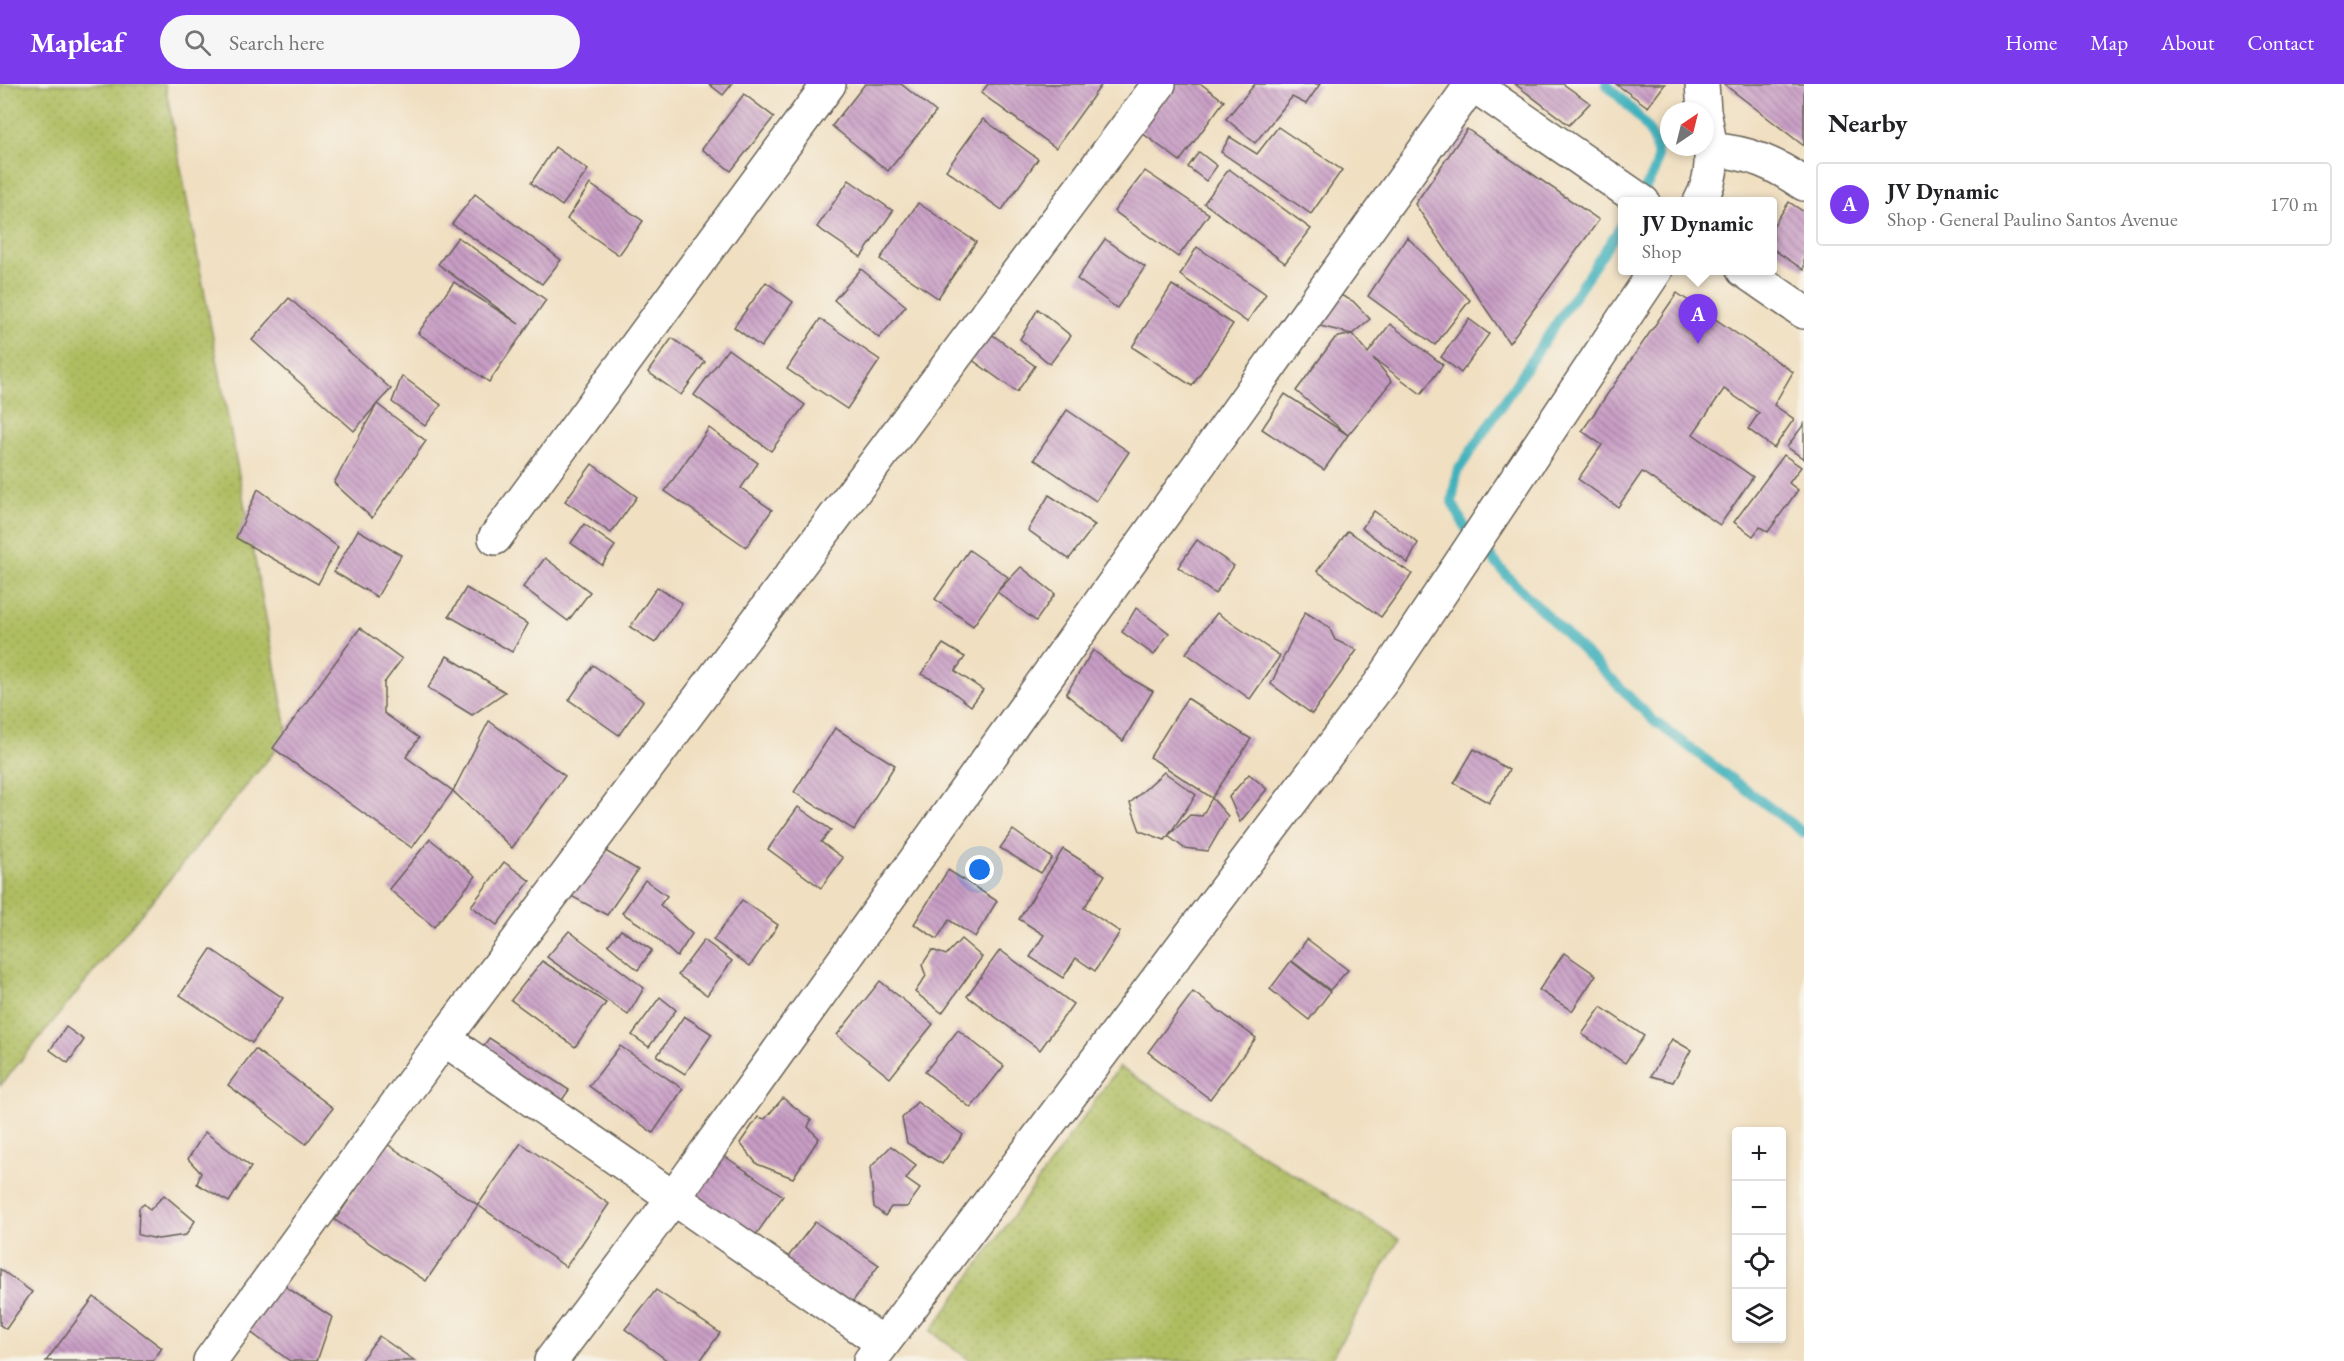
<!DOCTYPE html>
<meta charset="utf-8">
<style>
body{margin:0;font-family:"EB Garamond",serif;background:#f6f6f6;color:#202124}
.controls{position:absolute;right:18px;bottom:18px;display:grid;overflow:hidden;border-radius:6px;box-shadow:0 3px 9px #0003}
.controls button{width:54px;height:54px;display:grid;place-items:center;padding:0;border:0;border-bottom:2px solid #e0e0e0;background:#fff;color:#202124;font:30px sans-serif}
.compass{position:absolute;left:1660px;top:18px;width:54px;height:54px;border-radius:50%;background:#fff;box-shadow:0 3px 9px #0003;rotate:35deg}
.you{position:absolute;left:980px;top:786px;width:21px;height:21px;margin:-15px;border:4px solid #fff;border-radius:50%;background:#1a73e8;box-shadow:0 0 0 9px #1a73e833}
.badge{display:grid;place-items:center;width:39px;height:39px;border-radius:50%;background:#7c3aed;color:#fff;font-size:20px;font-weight:700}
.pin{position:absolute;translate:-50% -50px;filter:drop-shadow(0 2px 3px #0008)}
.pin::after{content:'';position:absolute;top:32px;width:21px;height:18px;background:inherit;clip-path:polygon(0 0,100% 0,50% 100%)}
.popup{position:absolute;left:1618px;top:113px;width:159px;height:78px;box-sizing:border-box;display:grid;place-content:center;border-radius:6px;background:#fff;filter:drop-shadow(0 2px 4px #0005);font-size:20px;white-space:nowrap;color:#757577}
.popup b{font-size:22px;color:#202124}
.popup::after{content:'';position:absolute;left:50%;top:100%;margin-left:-12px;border:12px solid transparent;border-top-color:#fff}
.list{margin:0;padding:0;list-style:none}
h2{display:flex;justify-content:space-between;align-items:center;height:78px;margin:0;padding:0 24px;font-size:26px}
h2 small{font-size:20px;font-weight:400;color:#757577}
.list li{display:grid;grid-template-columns:39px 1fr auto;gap:18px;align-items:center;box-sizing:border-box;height:84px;margin:0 12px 12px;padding:0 12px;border:2px solid #e0e0e0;border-radius:6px}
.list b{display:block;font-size:22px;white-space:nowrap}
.list p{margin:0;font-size:20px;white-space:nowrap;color:#757577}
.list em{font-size:20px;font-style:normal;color:#757577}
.icon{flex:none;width:33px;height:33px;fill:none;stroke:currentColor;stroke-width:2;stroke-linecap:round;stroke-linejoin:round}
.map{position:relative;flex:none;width:1804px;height:1277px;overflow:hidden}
header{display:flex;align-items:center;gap:36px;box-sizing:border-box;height:84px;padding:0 30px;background:#7c3aed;color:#fff}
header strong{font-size:28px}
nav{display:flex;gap:33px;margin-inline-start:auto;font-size:21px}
.search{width:420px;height:54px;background:#f6f6f6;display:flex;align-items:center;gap:15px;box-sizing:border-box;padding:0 21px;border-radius:33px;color:#757577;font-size:22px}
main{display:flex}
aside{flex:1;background:#fff}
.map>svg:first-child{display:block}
.grass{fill:url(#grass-dots);stroke:#666c3e;stroke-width:1.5}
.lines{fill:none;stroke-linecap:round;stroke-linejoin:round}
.stream{stroke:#41b1bc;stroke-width:10}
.building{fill:url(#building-back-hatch)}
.minor-casing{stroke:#666056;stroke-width:36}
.major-casing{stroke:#666056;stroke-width:36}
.minor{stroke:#fff;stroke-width:33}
.major{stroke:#fff;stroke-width:33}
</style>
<header>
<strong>Mapleaf</strong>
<div class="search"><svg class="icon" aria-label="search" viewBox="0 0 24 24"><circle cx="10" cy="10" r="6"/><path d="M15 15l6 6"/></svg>Search here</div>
<nav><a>Home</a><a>Map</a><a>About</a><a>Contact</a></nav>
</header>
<main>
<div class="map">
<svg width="1804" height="1277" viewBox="0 0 1804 1277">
<defs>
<pattern id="grass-dots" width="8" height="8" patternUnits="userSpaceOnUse" patternTransform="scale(1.5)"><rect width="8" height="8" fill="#afbd60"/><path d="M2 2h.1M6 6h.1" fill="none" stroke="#96a253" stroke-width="1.8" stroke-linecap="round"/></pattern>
<pattern id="building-back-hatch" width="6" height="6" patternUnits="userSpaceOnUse" patternTransform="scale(1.5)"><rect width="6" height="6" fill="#c89dc5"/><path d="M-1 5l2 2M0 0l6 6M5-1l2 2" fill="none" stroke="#a27f9f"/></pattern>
</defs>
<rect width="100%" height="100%" fill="#f7f3e8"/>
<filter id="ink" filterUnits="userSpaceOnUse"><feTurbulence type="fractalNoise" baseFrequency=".0167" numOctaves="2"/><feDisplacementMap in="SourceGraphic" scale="12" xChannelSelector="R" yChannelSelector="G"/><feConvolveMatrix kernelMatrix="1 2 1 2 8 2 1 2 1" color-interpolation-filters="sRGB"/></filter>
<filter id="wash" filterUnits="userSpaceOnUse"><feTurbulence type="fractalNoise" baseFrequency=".008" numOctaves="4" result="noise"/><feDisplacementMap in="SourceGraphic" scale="24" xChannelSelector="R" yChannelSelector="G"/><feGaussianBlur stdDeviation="1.35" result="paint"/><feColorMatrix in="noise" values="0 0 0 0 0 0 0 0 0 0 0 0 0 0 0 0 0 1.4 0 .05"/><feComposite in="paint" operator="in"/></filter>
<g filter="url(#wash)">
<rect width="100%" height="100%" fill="#f0dfc1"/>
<g class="grass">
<polygon points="0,0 165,0 288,651 0,1002"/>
<polygon points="1119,983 1399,1155 1330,1277 971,1277 931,1247"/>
</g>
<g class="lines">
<g class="stream">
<path d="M1606,0c19,20 59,50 50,82 -3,11 -10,21 -16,30"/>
<polyline points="1623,139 1457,388 1452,418 1465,443 1509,494 1653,636 1804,749"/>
</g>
</g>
<g id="blocks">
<g class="building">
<polygon points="709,0 732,0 723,11"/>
<polygon points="865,0 901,0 936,28 888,87 832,42"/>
<polygon points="988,0 1102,0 1056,64 981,9"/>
<polygon points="1166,0 1201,0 1224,17 1180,77 1134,43"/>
<polygon points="1255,0 1320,0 1306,20 1292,13 1255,59 1226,35"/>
<polygon points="1515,0 1563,0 1590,19 1569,41"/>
<polygon points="1616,0 1665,0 1648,23"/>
<polygon points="1724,0 1804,0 1804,62"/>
<polygon points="744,10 774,33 731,87 702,65"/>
<polygon points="983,35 1038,75 1002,126 946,86"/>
<polygon points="1278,43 1342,86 1311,130 1221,68 1230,53 1257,70"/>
<polygon points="1467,45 1599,136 1509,259 1415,120"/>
<polygon points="555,63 588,86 562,122 531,99"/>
<polygon points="1199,68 1217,82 1206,97 1188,83"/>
<polygon points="1229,85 1311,145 1285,179 1204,119"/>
<polygon points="1145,87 1209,130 1178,173 1114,127"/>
<polygon points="849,96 893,127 861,173 817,143"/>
<polygon points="590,100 643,137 619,171 567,135"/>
<polygon points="475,110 561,176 542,200 452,140"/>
<polygon points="1789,118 1804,128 1804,186 1773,165 1773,142"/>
<polygon points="918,119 976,158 938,214 880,175"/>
<polygon points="458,153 546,216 489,298 418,249 454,198 519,240 438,180"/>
<polygon points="1407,153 1470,216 1435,261 1368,212"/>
<polygon points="1105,155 1145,183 1117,224 1077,195"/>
<polygon points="1197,163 1266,210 1247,238 1180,191"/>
<polygon points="861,185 906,222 879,254 834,216"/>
<polygon points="766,198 793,218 761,263 734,243"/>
<polygon points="1172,201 1233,240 1192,302 1132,263"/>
<polygon points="1677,209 1793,288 1774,321 1794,335 1774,364 1748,345 1759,329 1724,305 1693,350 1753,393 1720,441 1642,388 1618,423 1578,395 1602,361 1582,347"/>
<polygon points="1340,211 1353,217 1370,235 1352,250 1316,241"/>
<polygon points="289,214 391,305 377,320 426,357 372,434 334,399 377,320 354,347 252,256"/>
<polygon points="1038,225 1071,252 1050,280 1020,255"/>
<polygon points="820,235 880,276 847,325 787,285"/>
<polygon points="1469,235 1489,250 1461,289 1441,273"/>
<polygon points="1390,240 1443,281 1421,310 1373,274 1392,297 1348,351 1324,386 1262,345 1285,310 1348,351 1296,307 1335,254 1352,250 1368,269"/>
<polygon points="990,249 1035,282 1017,308 971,275"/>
<polygon points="672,254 705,278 681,311 648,288"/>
<polygon points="728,265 805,321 771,367 694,311"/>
<polygon points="402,292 441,321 425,342 392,318"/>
<polygon points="1067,326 1129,368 1096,417 1034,375"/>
<polygon points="1804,340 1804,375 1787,363"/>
<polygon points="709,344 758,379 741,404 772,426 746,463 665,407"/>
<polygon points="1784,371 1801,383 1789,399 1798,406 1768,448 1760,443 1753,452 1734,438"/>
<polygon points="592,380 637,413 611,449 565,417"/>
<polygon points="258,405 338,463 318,500 236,454"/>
<polygon points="1049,411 1095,441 1069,475 1028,446"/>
<polygon points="1374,427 1418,459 1408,479 1362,444"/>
<polygon points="584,440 615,462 602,481 571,459"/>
<polygon points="358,446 401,471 377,513 334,488"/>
<polygon points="1348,447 1412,490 1381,533 1317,487"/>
<polygon points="1197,456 1234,482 1215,510 1178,483"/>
<polygon points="969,466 1008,493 997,508 1021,483 1055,510 1036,537 997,508 973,542 935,515"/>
<polygon points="545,474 590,508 568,537 523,503"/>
<polygon points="657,503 682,519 655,559 630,543"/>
<polygon points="466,504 528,540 512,568 449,532"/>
<polygon points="1136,524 1169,549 1154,571 1122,548"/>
<polygon points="1305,528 1329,543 1335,556 1357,566 1312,630 1271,600"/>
<polygon points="1217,529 1280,572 1250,615 1186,569"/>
<polygon points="360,544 402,575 384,599 384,629 419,654 406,673 453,707 412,764 273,664"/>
<polygon points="943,560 965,573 955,587 983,606 971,622 945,602 921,590"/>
<polygon points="1093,566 1126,592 1153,607 1123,657 1066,610"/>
<polygon points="447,572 505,608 472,631 428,604"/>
<polygon points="593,581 643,617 619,651 569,616"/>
<polygon points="1187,614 1251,655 1212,714 1150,673"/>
<polygon points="489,637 565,692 512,764 453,707"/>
<polygon points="835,644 895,681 854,746 794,708"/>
<polygon points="1474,665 1509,686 1489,719 1454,699"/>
<polygon points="1164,688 1196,711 1168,752 1190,731 1202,732 1212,714 1228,732 1208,767 1184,764 1168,752 1165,756 1140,747 1130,719"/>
<polygon points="1249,690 1267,705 1240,738 1229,713"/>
<polygon points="798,723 831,746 821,758 843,774 821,804 768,765"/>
<polygon points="1013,746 1052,774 1041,789 1000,764"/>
<polygon points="430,755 476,792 434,843 389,805"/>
<polygon points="602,765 638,786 607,831 571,812"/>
<polygon points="1063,765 1105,791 1084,824 1120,848 1095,887 1076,874 1063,894 1030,873 1044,851 1019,835"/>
<polygon points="504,778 530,797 497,841 471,822"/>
<polygon points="948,786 997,817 975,853 949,836 937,855 914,840"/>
<polygon points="645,796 667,812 660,821 692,850 677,873 644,843 622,829"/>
<polygon points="742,816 778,841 750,882 713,856"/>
<polygon points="621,846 652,866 638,886 608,861"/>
<polygon points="569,847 644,904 628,931 547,873"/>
<polygon points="961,855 982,873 942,929 915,908 926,892 922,881 932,866 946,871"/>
<polygon points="1307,855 1348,886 1330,906 1292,877"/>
<polygon points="704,856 732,877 707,911 678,891"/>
<polygon points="211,865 283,914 252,959 180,911"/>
<polygon points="1000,866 1073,920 1040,966 967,912"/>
<polygon points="1564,869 1596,891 1572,927 1539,906"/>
<polygon points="542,877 606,919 575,963 511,916"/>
<polygon points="1291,877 1330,908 1309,936 1270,905"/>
<polygon points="880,897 933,940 890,994 837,951"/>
<polygon points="1193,908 1256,954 1210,1015 1148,968"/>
<polygon points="660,913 676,926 649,963 632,951"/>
<polygon points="1601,923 1644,952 1625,979 1582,950"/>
<polygon points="684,932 712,950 685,990 657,972"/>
<polygon points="66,943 84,956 68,979 50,966"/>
<polygon points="958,946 1004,982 971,1024 925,988"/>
<polygon points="489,954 569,1006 555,1026 476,973"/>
<polygon points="1672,955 1691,966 1673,998 1651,992"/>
<polygon points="620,962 683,1005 653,1049 589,1002"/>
<polygon points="255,965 333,1024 306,1060 228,1001"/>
<polygon points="783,1014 811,1036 808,1043 819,1054 793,1094 757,1080 740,1059 758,1033 765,1035"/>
<polygon points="917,1018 963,1051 942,1080 907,1059 902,1034"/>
<polygon points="205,1048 251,1083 229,1118 197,1100 201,1089 188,1075"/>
<polygon points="521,1059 609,1120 566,1183 478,1121"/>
<polygon points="387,1060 478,1121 426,1197 335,1136"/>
<polygon points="891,1062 916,1081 906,1095 920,1105 907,1123 891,1123 885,1132 874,1123 870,1084"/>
<polygon points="720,1069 783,1112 753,1155 689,1109"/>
<polygon points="164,1111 195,1137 186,1151 158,1155 138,1151 139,1124 144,1120 150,1126"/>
<polygon points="815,1138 879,1181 848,1224 784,1178"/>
<polygon points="0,1185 32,1208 6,1245 0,1241"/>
<polygon points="280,1199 332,1233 317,1277 290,1277 249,1247"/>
<polygon points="656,1206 720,1249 700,1277 668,1277 625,1245"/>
<polygon points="94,1213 162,1264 153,1277 46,1277"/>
<polygon points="379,1252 415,1277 360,1277"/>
</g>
</g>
</g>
<g filter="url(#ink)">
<use href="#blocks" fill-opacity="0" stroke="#666056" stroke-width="1.5"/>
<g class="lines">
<g class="minor-casing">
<g id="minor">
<polyline points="1702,0 1704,27"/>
<path d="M1713,66c36,2 62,14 91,34"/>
<path d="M1700,118c17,-31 11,-54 5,-86"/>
<polyline points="495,454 829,0"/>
<polyline points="444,955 883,1259"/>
<polyline points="210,1277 444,955 1159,0"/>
<polyline points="551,1277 674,1113 1472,0"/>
<polyline points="870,1277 1382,597 1656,186"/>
</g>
</g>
<g class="major-casing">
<g id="major">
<polyline points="1472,0 1643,118"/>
<polyline points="1743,186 1804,228"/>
</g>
</g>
<use href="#minor" class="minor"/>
<use href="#major" class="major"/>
</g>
</g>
</svg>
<div class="controls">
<button>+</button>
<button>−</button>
<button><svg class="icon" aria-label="locate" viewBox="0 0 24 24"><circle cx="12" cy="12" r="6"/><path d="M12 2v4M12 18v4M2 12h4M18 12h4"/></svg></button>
<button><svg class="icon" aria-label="layers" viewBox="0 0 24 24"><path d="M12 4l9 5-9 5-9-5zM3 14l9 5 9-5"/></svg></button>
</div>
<svg class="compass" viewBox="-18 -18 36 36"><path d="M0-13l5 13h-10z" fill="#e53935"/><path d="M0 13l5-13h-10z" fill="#757577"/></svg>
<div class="you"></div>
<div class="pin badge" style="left:1698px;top:260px">A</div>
<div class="popup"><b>JV Dynamic</b>Shop</div>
</div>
<aside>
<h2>Nearby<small></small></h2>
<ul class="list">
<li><span class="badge">A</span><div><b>JV Dynamic</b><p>Shop · General Paulino Santos Avenue</p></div><em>170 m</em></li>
</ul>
</aside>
</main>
